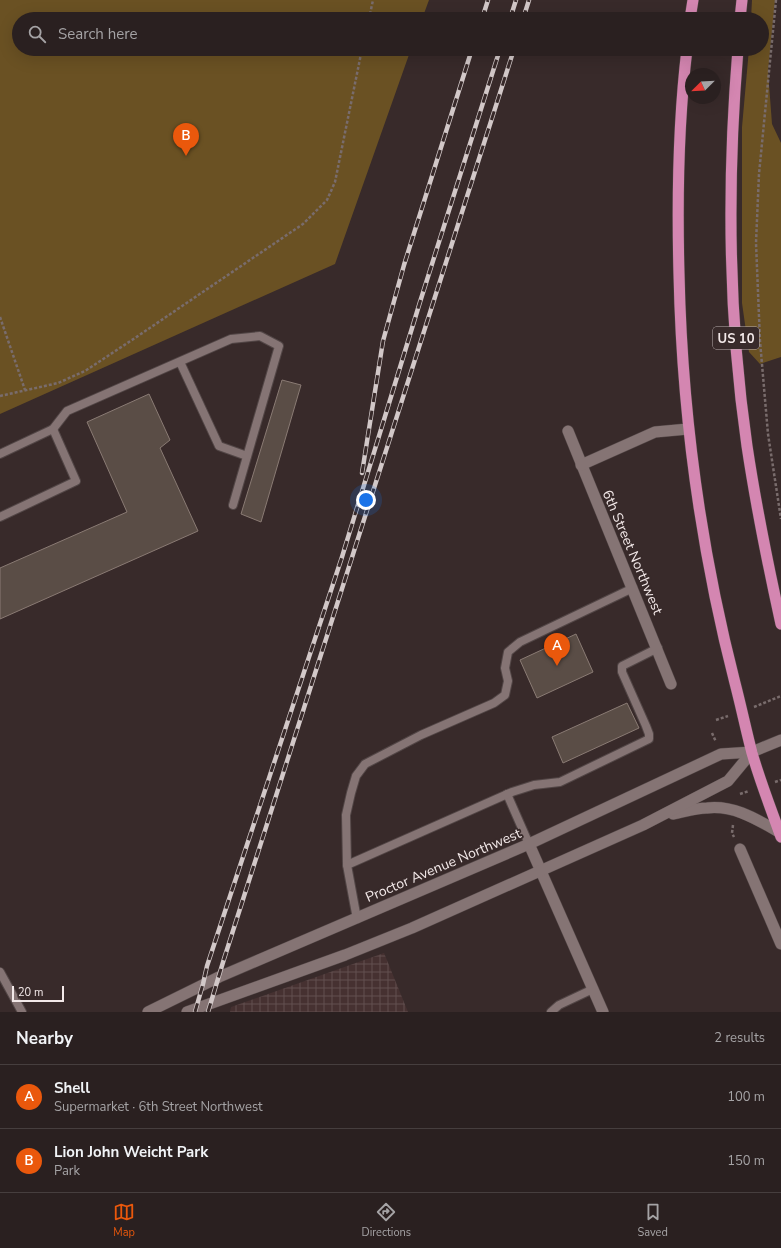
<!DOCTYPE html>
<meta charset="utf-8">
<style>
body{margin:0;font-family:"Nunito Sans",sans-serif;background:#362d2d;color:#f1f3f6}
.compass{position:absolute;left:685px;top:68px;width:36px;height:36px;border-radius:50%;background:#2a2020;box-shadow:0 4px 16px #0002;rotate:246deg}
.scale{position:absolute;left:12px;bottom:10px;width:52px;box-sizing:border-box;padding-left:4px;border:2px solid #f3e9e9;border-top:0;font-size:11px;line-height:14px;white-space:nowrap;color:#f3e9e9;-webkit-text-stroke:3px #382a2a;paint-order:stroke}
.you{position:absolute;left:366px;top:500px;width:14px;height:14px;margin:-10px;border:3px solid #fff;border-radius:50%;background:#1a73e8;box-shadow:0 0 0 6px #1a73e833}
.badge{display:grid;place-items:center;width:26px;height:26px;border-radius:50%;background:#ea580c;color:#fff;font-size:13px;font-weight:700}
.pin{position:absolute;translate:-50% -33px;filter:drop-shadow(0 1px 2px #0008)}
.pin::after{content:'';position:absolute;top:21px;width:14px;height:12px;background:inherit;clip-path:polygon(0 0,100% 0,50% 100%)}
.list{margin:0;padding:0;list-style:none}
h2{display:flex;justify-content:space-between;align-items:center;height:52px;margin:0;padding:0 16px;font-size:17px}
h2 small{font-size:13px;font-weight:400;color:#a5a3a5}
.list li{display:grid;grid-template-columns:26px 1fr auto;gap:12px;align-items:center;box-sizing:border-box;height:64px;padding:0 16px;border-top:1px solid #463e3e}
.list b{display:block;font-size:15px;white-space:nowrap}
.list p{margin:0;font-size:13px;white-space:nowrap;color:#a5a3a5}
.list em{font-size:13px;font-style:normal;color:#a5a3a5}
.icon{flex:none;width:22px;height:22px;fill:none;stroke:currentColor;stroke-width:2;stroke-linecap:round;stroke-linejoin:round}
.map{position:relative;flex:none;width:781px;height:1012px;overflow:hidden}
.search{position:absolute;background:#2a2020;box-shadow:0 4px 16px #0002;left:12px;right:12px;top:12px;height:44px;display:flex;align-items:center;gap:10px;box-sizing:border-box;padding:0 14px;border-radius:22px;color:#a5a3a5;font-size:15px}
.sheet{height:180px;background:#2a2020}
nav{display:flex;justify-content:space-around;align-items:center;box-sizing:border-box;height:56px;border-top:1px solid #463e3e;background:#2a2020;font-size:11px;color:#a5a3a5}
nav a{display:grid;justify-items:center;gap:2px}
nav .on{color:#ea580c}
.map>svg:first-child{display:block}
.industrial{fill:url(#industrial-grid)}
.green{fill:#6a5123}
.building{fill:#5a4d46;stroke:#8a7b74}
.lines{fill:none;stroke-linecap:round;stroke-linejoin:round}
.service-casing{stroke:#524646;stroke-width:10}
.minor-casing{stroke:#524646;stroke-width:12}
.tertiary-casing{stroke:#524646;stroke-width:12}
.trunk-casing{stroke:#524646;stroke-width:12}
.path{stroke:#796c6c;stroke-width:2.5;stroke-dasharray:3 2;stroke-linecap:butt}
.service{stroke:#857474;stroke-width:8}
.minor{stroke:#857474;stroke-width:11}
.tertiary{stroke:#857474;stroke-width:11}
.trunk{stroke:#d486b1;stroke-width:11}
.rail-casing{stroke:#d2c8c8;stroke-width:4.5}
.rail{stroke:#382a2a;stroke-width:3;stroke-dasharray:9;stroke-linecap:butt}
.labels{text-anchor:middle;stroke-width:3.5;stroke-linejoin:round;paint-order:stroke}
.shield{fill:#382a2a;stroke:#bbb0b0;stroke-width:1}
.shield-label{font-size:13px;font-weight:bold;fill:#f3e9e9}
.street-label{font-size:14px;fill:#f3e9e9;stroke:#382a2a}
</style>
<div class="map">
<svg width="781" height="1012" viewBox="0 0 781 1012">
<defs>
<pattern id="industrial-grid" width="8" height="8" patternUnits="userSpaceOnUse"><rect width="8" height="8" fill="#463131"/><path d="M0 4h8M4 0v8" fill="none" stroke="#614f4f"/></pattern>
</defs>
<rect width="100%" height="100%" fill="#382a2a"/>
<polygon class="industrial" points="384,953 408,1012 230,1012 231,1007"/>
<g class="green">
<polygon points="0,0 429,0 422,19 19,19 19,49 411,49 335,264 0,414"/>
<polygon points="752,0 775,0 768,71 772,124 781,143 781,357 760,364 749,352 742,303 742,127 749,49 762,49 762,19 751,19"/>
</g>
<g class="building">
<polygon points="282,380 301,385 261,522 241,514"/>
<polygon points="149,394 170,440 160,448 198,531 0,619 0,568 127,512 87,422"/>
<polygon points="576,634 593,672 537,698 520,660"/>
<polygon points="627,703 639,728 563,763 552,737"/>
</g>
<g class="lines">
<g class="service-casing">
<g id="service">
<polyline points="180,362 219,446 247,456"/>
<polyline points="53,429 67,411 231,339 260,336 279,346 233,505"/>
<polyline points="0,454 53,429 76,481 0,517"/>
<polyline points="507,794 529,844"/>
<polyline points="347,865 346,815 351,793 356,776 365,764 421,735 494,703 505,695 508,681 505,668 508,652 520,642 633,588"/>
<polyline points="357,919 347,865 512,792 534,785 560,782 649,739 649,734 646,726 622,672 622,666 658,648"/>
<polyline points="0,972 22,1012"/>
<polyline points="551,1012 559,1005 593,989"/>
</g>
</g>
<g class="minor-casing">
<g id="minor">
<polyline points="568,431 671,684"/>
<polyline points="581,465 655,432 688,429"/>
<polyline points="529,844 603,1012"/>
<polyline points="740,849 781,944"/>
</g>
</g>
<g class="tertiary-casing">
<g id="tertiary">
<path d="M673,814c11,-2 22,-6 34,-6 27,-3 49,11 72,24"/>
<polyline points="148,1012 219,977 529,844 721,754 752,752 781,740"/>
<polyline points="187,1012 345,955 412,928 643,825 728,781 752,752"/>
</g>
</g>
<g class="trunk-casing">
<g id="trunk">
<polyline points="690,19 693,0"/>
<polyline points="740,19 742,0"/>
<path d="M687,49c-9,75 -10,150 -8,225 3,140 21,273 56,409 6,23 11,47 17,70 8,28 19,56 29,84"/>
<path d="M738,49c-11,132 -10,266 9,397 9,60 21,119 34,178"/>
</g>
</g>
<g class="path">
<polyline points="776,0 759,174 756,243 760,341 768,434 781,519"/>
<polyline points="369,19 373,0"/>
<polyline points="0,317 25,390"/>
<polyline points="0,396 58,383 85,371 135,338 303,224 327,200 335,182 362,49"/>
<polyline points="754,707 781,696"/>
<polyline points="716,720 728,716"/>
<polyline points="712,733 716,742"/>
<polyline points="775,782 781,780"/>
<polyline points="740,794 749,791"/>
<polyline points="733,825 732,833 734,837"/>
</g>
<use href="#service" class="service"/>
<use href="#minor" class="minor"/>
<use href="#tertiary" class="tertiary"/>
<use href="#trunk" class="trunk"/>
<g class="rail-casing">
<g id="rail">
<polyline points="482,19 488,0"/>
<polyline points="510,19 516,0"/>
<polyline points="523,19 529,0"/>
<polyline points="362,473 383,341 404,265 472,49"/>
<polyline points="195,1012 203,984 207,966 342,557 420,302 500,49"/>
<polyline points="208,1012 224,959 514,49"/>
</g>
</g>
<use href="#rail" class="rail"/>
</g>
<g class="labels">
<rect class="shield" x="713" y="327" width="46" height="22" rx="3"/>
<g class="shield-label">
<text x="736" y="343">US 10</text>
</g>
<g class="street-label">
<text transform="translate(633 552) rotate(67)" y="5">6th Street Northwest</text>
<text transform="translate(443 865) rotate(-23)" y="5">Proctor Avenue Northwest</text>
</g>
</g>
</svg>
<svg class="compass" viewBox="-18 -18 36 36"><path d="M0-13l5 13h-10z" fill="#e53935"/><path d="M0 13l5-13h-10z" fill="#a5a3a5"/></svg>
<div class="scale">20 m</div>
<div class="you"></div>
<div class="pin badge" style="left:557px;top:666px">A</div>
<div class="pin badge" style="left:186px;top:156px">B</div>
<div class="search"><svg class="icon" aria-label="search" viewBox="0 0 24 24"><circle cx="10" cy="10" r="6"/><path d="M15 15l6 6"/></svg>Search here</div>
</div>
<section class="sheet">
<h2>Nearby<small>2 results</small></h2>
<ul class="list">
<li><span class="badge">A</span><div><b>Shell</b><p>Supermarket · 6th Street Northwest</p></div><em>100 m</em></li>
<li><span class="badge">B</span><div><b>Lion John Weicht Park</b><p>Park</p></div><em>150 m</em></li>
</ul>
</section>
<nav>
<a class="on"><svg class="icon" aria-label="map" viewBox="0 0 24 24"><path d="M3 6l6-2 6 2 6-2v14l-6 2-6-2-6 2zM9 4v14M15 6v14"/></svg>Map</a>
<a><svg class="icon" aria-label="directions" viewBox="0 0 24 24"><path d="M12 3l9 9-9 9-9-9zM9 14v-3h6M13 9l2 2-2 2"/></svg>Directions</a>
<a><svg class="icon" aria-label="saved" viewBox="0 0 24 24"><path d="M7 4h10v16l-5-4-5 4z"/></svg>Saved</a>
</nav>
